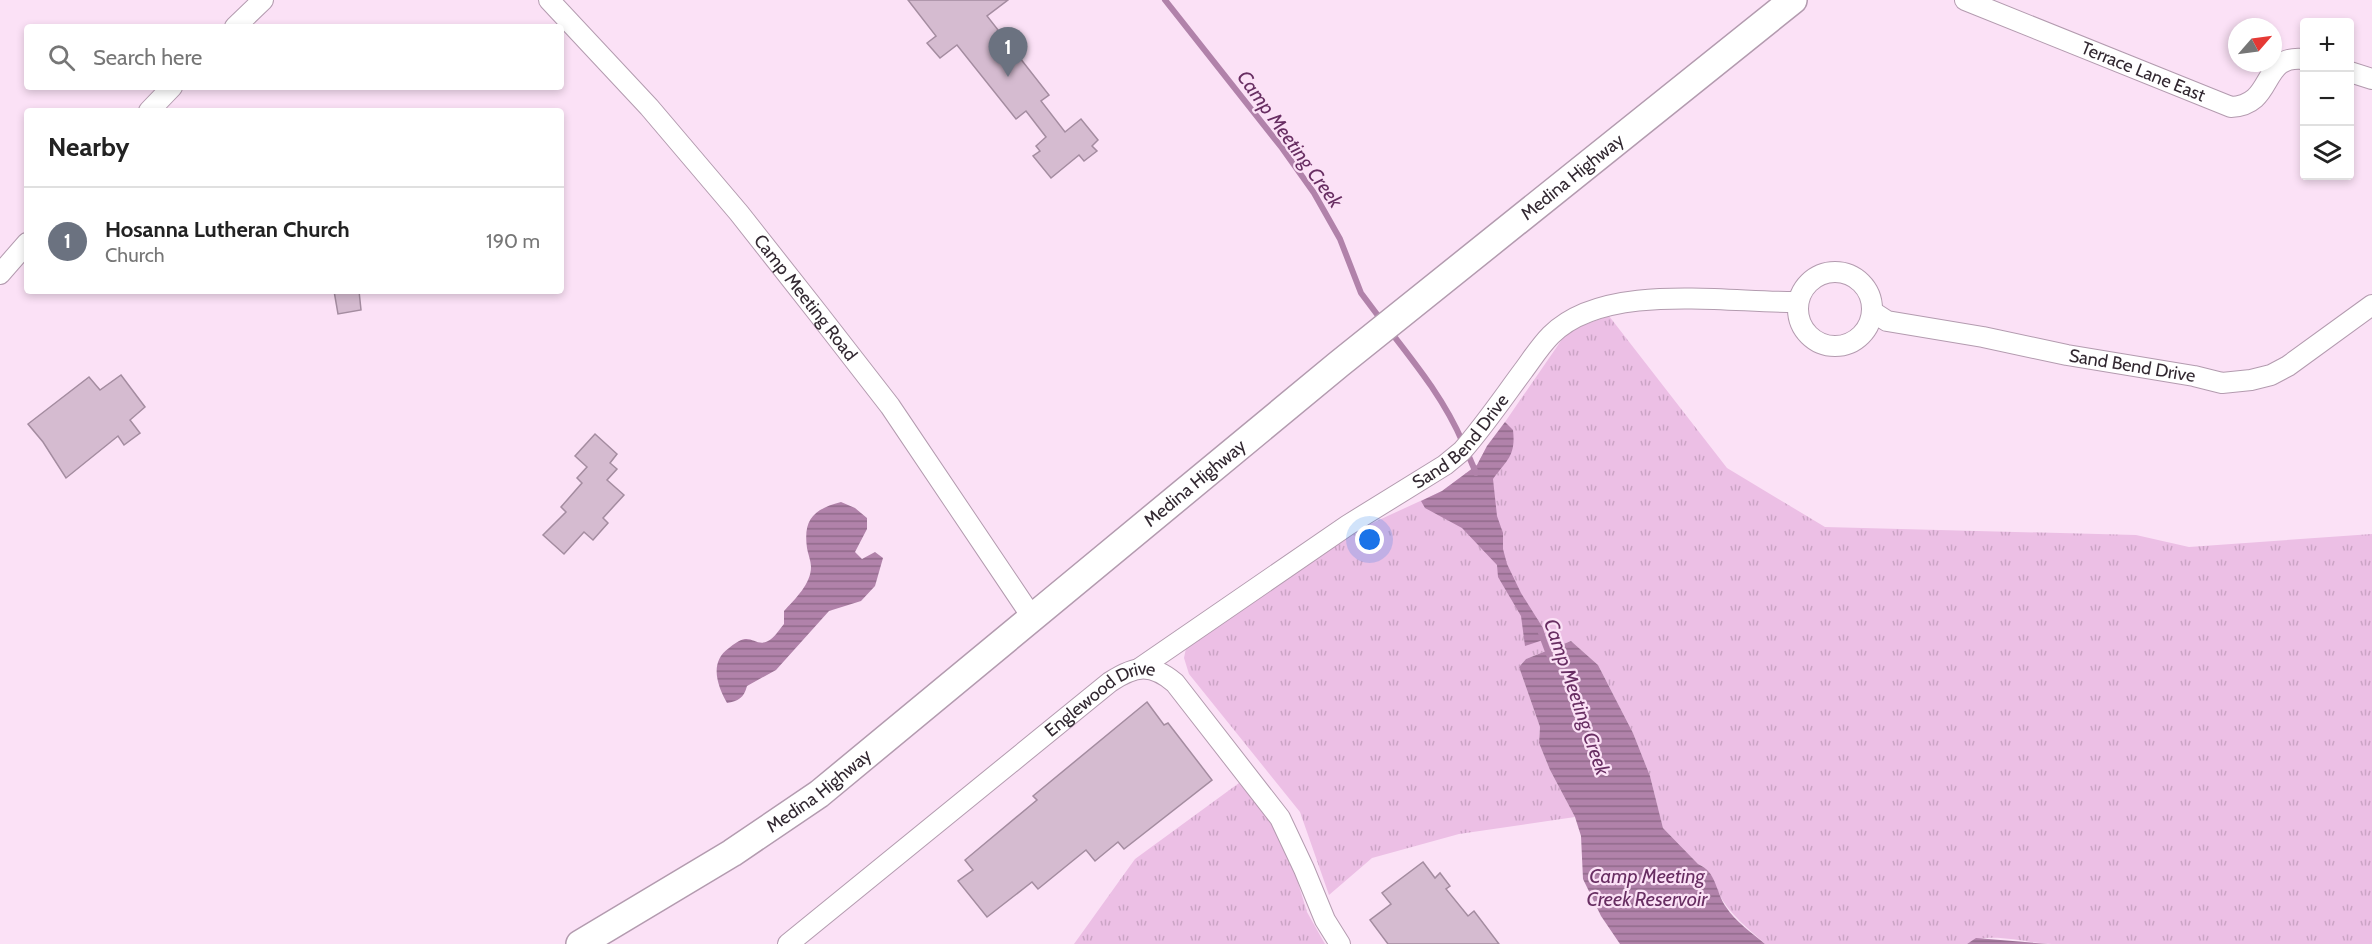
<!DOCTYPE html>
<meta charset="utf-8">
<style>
body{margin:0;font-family:Cabin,sans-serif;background:#f2f2f2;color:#222}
.controls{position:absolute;right:18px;top:18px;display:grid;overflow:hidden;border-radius:6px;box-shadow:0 3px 9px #0003}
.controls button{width:54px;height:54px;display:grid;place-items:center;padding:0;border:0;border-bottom:2px solid #e0e0e0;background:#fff;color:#222;font:30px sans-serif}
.compass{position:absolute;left:2228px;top:18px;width:54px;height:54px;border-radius:50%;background:#fff;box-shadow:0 3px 9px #0003;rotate:62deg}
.you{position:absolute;left:1370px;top:540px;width:21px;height:21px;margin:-15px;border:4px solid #fff;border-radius:50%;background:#1a73e8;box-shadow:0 0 0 9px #1a73e833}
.badge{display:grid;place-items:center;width:39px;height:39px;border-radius:50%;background:#db2777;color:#fff;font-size:20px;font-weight:700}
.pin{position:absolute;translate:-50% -50px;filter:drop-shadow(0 2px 3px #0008)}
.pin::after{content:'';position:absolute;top:32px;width:21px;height:18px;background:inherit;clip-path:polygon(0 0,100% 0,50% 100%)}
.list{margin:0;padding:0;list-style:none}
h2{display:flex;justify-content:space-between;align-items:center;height:78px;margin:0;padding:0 24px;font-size:26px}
h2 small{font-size:20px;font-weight:400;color:#767676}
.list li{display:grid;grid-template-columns:39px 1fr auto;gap:18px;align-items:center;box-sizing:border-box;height:108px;padding:0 24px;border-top:2px solid #e0e0e0}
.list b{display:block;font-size:22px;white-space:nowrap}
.list p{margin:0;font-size:20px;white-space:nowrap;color:#767676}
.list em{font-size:20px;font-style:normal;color:#767676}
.icon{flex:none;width:33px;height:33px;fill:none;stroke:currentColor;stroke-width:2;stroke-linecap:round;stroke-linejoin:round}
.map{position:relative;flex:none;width:2372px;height:944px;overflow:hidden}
.search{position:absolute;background:#fff;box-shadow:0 3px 9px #0003;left:24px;top:24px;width:540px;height:66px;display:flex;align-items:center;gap:15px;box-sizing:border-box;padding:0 21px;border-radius:6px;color:#767676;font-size:22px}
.panel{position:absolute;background:#fff;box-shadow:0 3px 9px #0003;left:24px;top:108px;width:540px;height:186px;border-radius:6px}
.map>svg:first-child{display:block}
.grass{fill:url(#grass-tufts)}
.water{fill:url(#water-rules)}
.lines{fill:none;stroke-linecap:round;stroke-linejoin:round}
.stream{stroke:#b182aa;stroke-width:6}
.building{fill:#d5bbd0;stroke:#a48ca0;stroke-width:1.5}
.street-casing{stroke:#b39baf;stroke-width:22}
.secondary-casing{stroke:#b39baf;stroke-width:30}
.street{stroke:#fff;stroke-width:20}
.secondary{stroke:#fff;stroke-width:27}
.labels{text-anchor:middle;stroke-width:4.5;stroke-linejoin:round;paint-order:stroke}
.street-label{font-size:18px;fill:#322831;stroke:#fbe1f6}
.water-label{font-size:20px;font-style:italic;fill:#682e62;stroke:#fbe1f6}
</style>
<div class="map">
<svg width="2372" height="944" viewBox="0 0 2372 944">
<defs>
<pattern id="grass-tufts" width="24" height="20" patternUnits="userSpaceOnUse" patternTransform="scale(1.5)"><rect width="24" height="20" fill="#ecbfe5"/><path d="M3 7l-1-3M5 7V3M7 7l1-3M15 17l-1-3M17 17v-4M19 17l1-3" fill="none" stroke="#cba4c5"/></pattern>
<pattern id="water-rules" width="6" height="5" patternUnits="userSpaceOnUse" patternTransform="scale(1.5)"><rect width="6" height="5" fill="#b182aa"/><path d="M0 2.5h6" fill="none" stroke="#916a8b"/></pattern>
</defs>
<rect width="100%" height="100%" fill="#fbe1f6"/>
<g class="grass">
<path d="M1609,316l118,152 98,59 311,8 53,12 183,-13v410c-107,0 -213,0 -320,0 -24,0 -65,-14 -85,0h-202c-17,-16 -35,-29 -46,-50 -7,-13 -6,-24 -21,-30l-35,-36 -13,-52 -17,-43 -35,-68 -27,-24 -45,18 -7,8 21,60 -1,16 11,27 25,47 -116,17 -87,24 -43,37 -29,-83 -111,-138 -5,-16 2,-10 169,-117 87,-40 35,-26 10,-19 18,-24 60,-87 10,-7z"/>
<polygon points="1239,783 1267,817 1288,850 1307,912 1325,944 1074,944 1135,859"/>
</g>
<g class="water">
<path d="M1505,422l8,8c3,26 -6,30 -20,49l4,37 6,17v16l4,15 14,29 22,35 3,11 -21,7 -4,-30 -23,-39 -1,-12 -35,-37 -37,-20 -4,-7 21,-10 35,-26 10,-19z"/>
<path d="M841,502l14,6 12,10v11l-12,23 7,7 13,-7 8,6 -8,28 -14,15 -32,10 -53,59 -29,16c-3,12 -9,15 -20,17 -10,-18 -18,-41 2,-55 5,-4 10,-8 16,-9 8,-1 14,7 23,2 6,-3 11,-11 16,-17v-13c11,-12 27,-27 27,-44 0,-6 -3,-13 -4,-19 -4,-29 7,-39 34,-46z"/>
<path d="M1571,641l27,24 35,68 17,43 13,52 35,36c19,8 17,27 28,43 9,14 26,26 39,37h-145l-19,-28 -18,-37 -2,-43 -6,-19 -25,-47 -11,-27 1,-16 -21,-60 7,-8z"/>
<polygon points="1976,938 2048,944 1967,944"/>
</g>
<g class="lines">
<g class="stream">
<polyline points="1165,0 1282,148 1314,193 1340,239 1361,293 1382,321"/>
<path d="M1390,331c28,36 55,70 73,112"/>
<polyline points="1467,452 1476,473"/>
<polyline points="1541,633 1550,657"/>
</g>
</g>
<g class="building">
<polygon points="908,0 1008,0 987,16 1049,95 1041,101 1065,132 1081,119 1098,140 1092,146 1097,151 1084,161 1079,155 1051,178 1033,156 1040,151 1036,146 1046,137 1026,111 1016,119 957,45 940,58 927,43 936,36"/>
<polygon points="334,291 359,291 361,310 338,314"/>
<polygon points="121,375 145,407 130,420 140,433 124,445 118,436 66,478 43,442 28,424 89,377 100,390"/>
<polygon points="595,434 617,454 610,463 617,469 607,480 624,495 603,518 608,523 593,540 584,532 564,554 543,535 566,512 561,507 582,483 577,478 587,467 575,456"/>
<polygon points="1147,702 1164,725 1168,723 1212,780 1124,849 1118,842 1095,861 1086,850 1038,889 1032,882 987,917 958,881 973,870 965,860 1037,800 1033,796"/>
<polygon points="1423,862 1435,878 1440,873 1450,886 1446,889 1468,916 1474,911 1499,944 1388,944 1370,920 1391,904 1382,893"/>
</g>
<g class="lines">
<g class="street-casing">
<g id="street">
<path id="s1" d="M549,0l100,107 90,106 78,99 73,94 142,211"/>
<path id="s2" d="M1965,0l266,107c45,-2 28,-53 73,-48"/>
<polyline points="235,27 263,0"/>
<polyline points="2350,72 2372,79"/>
<polyline points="149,111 172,87"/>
<circle cx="1835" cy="309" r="37"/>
<polyline points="0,274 27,243"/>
<path id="s3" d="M1873,312l14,9 96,16 84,18 127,21 28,7 29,-3 20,-5 17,-9 84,-61"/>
<path id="s4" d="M1140,668l208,-143 97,-60 17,-14c22,-25 41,-53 61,-80 9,-12 17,-25 28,-36 54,-54 176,-32 247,-33"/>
<path id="s5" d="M788,944l322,-262c26,-17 41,-19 65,1l105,135 24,51 21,51 15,24"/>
</g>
</g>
<g class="secondary-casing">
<g id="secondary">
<path id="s6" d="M580,944l152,-91 87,-59 520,-430 454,-364"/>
</g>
</g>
<use href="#street" class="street"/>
<use href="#secondary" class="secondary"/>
</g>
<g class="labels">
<g class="street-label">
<text dy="6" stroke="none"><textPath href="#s2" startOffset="192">Terrace Lane East</textPath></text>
<text dy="6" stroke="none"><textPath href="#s6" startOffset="1256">Medina Highway</textPath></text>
<text dy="6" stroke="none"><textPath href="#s1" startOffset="393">Camp Meeting Road</textPath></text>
<text dy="6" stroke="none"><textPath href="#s3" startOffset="266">Sand Bend Drive</textPath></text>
<text dy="6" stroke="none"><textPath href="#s4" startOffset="394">Sand Bend Drive</textPath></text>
<text dy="6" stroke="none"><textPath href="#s6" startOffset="770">Medina Highway</textPath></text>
<text dy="6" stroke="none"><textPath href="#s5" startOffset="399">Englewood Drive</textPath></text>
<text dy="6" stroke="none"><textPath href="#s6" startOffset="284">Medina Highway</textPath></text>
</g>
<g class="water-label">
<text transform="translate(1290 139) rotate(54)" y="7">Camp Meeting Creek</text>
<text transform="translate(1577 697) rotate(71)" y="7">Camp Meeting Creek</text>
<text x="1647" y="883">Camp Meeting<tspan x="1647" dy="23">Creek Reservoir</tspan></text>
</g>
</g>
</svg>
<div class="controls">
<button>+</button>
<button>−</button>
<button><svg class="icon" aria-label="layers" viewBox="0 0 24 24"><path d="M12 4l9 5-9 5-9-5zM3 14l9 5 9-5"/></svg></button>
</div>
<svg class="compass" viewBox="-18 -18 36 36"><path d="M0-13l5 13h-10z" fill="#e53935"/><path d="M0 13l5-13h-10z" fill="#767676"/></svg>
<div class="you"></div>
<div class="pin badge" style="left:1008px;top:77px;background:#6b7280">1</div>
<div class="search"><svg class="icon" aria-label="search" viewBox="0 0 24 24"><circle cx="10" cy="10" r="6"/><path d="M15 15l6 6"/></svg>Search here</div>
<section class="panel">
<h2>Nearby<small></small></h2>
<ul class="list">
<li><span class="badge" style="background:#6b7280">1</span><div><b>Hosanna Lutheran Church</b><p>Church</p></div><em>190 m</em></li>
</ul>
</section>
</div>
